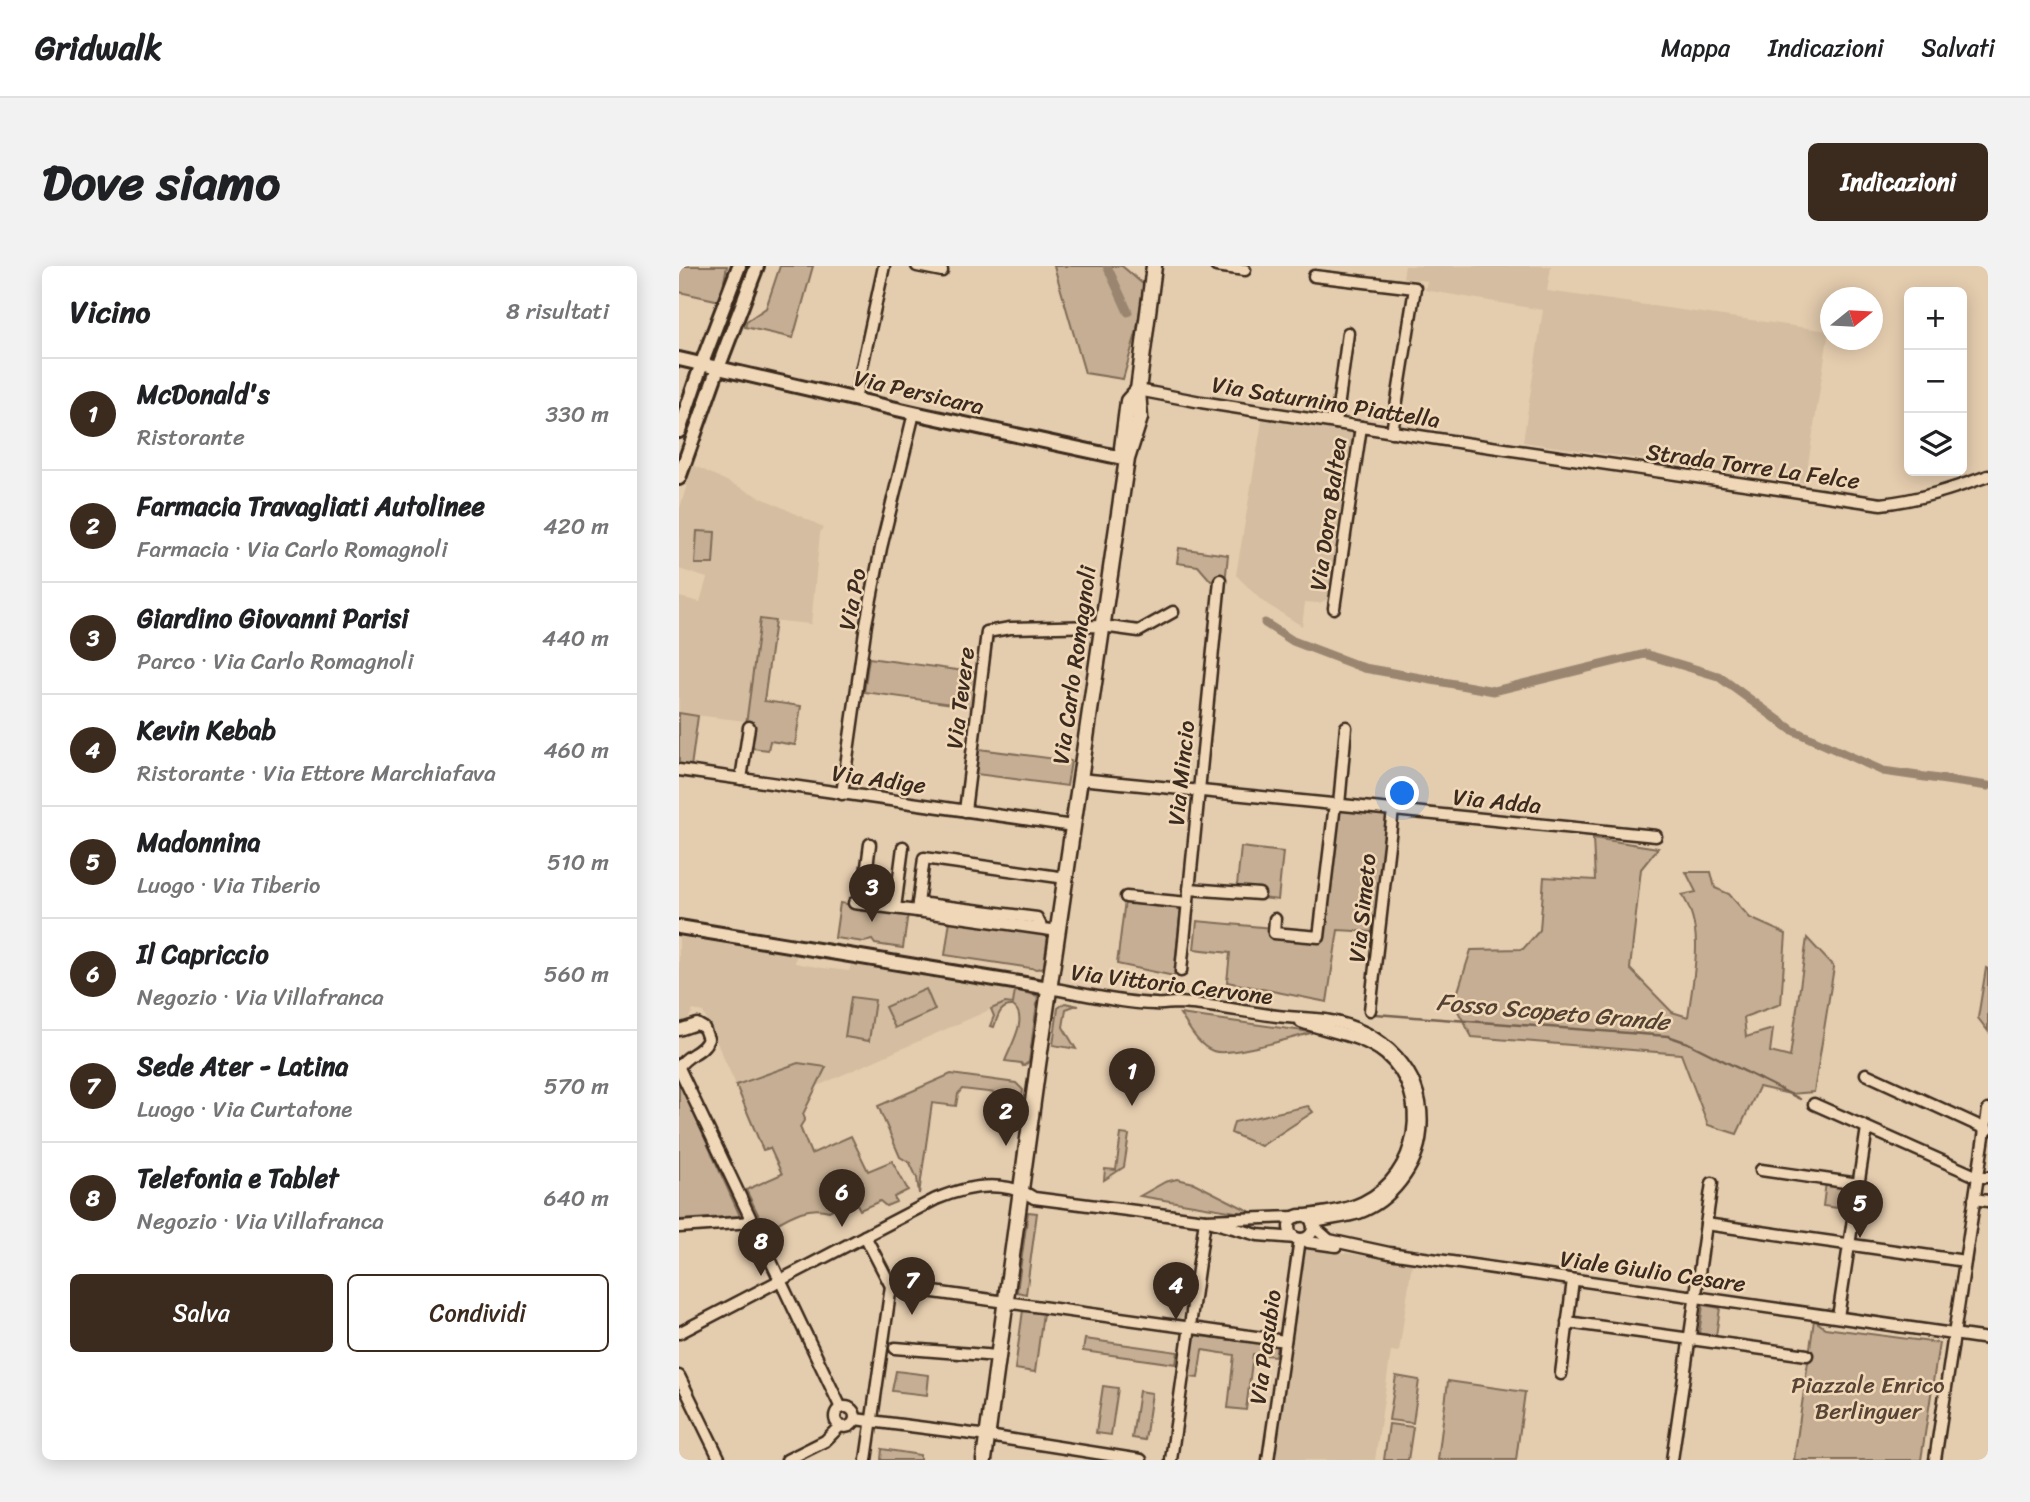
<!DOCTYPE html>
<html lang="it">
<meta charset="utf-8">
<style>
body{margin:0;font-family:Sriracha,sans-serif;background:#f2f2f2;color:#202124}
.controls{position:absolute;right:21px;top:21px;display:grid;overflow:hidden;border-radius:10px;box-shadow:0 4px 18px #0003}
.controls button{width:63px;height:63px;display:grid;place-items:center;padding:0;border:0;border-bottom:2px solid #e0e0e0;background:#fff;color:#202124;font:35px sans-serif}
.compass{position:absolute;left:1141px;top:21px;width:63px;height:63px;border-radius:50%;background:#fff;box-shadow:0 4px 18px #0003;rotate:72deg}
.you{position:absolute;left:724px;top:528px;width:24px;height:24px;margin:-18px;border:5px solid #fff;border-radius:50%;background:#1a73e8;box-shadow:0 0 0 10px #1a73e833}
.badge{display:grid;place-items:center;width:46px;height:46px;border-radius:50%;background:#3b2a1e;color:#fff;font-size:23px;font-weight:700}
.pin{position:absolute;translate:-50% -58px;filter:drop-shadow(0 2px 4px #0008)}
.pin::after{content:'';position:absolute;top:37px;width:24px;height:21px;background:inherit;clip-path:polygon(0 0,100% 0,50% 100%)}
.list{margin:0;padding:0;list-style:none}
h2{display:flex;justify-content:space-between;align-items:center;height:91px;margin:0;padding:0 28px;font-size:30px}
h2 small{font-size:23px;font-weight:400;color:#757577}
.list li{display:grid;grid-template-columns:46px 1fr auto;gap:21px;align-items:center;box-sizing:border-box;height:112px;padding:0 28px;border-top:2px solid #e0e0e0}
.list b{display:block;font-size:26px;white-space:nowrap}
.list p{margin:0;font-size:23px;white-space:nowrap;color:#757577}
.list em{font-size:23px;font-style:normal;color:#757577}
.actions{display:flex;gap:14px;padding:21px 28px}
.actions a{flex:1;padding:16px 0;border:2px solid #3b2a1e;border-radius:10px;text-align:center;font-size:24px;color:#3b2a1e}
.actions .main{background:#3b2a1e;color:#fff}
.icon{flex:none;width:38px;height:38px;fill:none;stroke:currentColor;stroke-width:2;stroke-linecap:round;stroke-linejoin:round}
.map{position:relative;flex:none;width:1309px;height:1194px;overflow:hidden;border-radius:10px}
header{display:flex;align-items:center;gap:42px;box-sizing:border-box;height:98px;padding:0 35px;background:#fff;border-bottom:2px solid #e0e0e0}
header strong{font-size:33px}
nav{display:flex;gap:38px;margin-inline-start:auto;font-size:24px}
.intro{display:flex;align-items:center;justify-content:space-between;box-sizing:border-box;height:168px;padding:0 42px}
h1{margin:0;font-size:49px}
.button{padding:18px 32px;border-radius:10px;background:#3b2a1e;color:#fff;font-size:24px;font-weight:700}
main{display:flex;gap:42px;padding:0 42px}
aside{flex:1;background:#fff;border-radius:10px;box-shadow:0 4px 18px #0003}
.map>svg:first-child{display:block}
.built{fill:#d4bda0}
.green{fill:#c5ae93;stroke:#806c58;stroke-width:2}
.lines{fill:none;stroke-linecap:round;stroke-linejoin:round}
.stream{stroke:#74614f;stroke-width:2.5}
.canal{stroke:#9a866f;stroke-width:9}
.minor-casing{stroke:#3b2a1e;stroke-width:15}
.tertiary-casing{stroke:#3b2a1e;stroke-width:18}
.secondary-casing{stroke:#3b2a1e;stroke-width:19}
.minor{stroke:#efd7b7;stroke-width:10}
.tertiary{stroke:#efd7b7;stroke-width:12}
.secondary{stroke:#efd7b7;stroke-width:14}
.labels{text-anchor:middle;stroke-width:5;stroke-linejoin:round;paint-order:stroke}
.street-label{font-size:23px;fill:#3b2a1e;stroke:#efd7b7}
.park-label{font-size:23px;fill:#574435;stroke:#efd7b7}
.water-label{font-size:24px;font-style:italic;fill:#534132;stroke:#efd7b7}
</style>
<header>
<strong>Gridwalk</strong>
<nav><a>Mappa</a><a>Indicazioni</a><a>Salvati</a></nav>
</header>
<div class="intro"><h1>Dove siamo</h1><a class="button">Indicazioni</a></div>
<main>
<aside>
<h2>Vicino<small>8 risultati</small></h2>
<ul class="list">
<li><span class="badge">1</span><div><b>McDonald's</b><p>Ristorante</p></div><em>330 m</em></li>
<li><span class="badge">2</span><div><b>Farmacia Travagliati Autolinee</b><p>Farmacia · Via Carlo Romagnoli</p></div><em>420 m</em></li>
<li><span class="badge">3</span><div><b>Giardino Giovanni Parisi</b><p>Parco · Via Carlo Romagnoli</p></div><em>440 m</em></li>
<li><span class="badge">4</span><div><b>Kevin Kebab</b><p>Ristorante · Via Ettore Marchiafava</p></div><em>460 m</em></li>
<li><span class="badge">5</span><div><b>Madonnina</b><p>Luogo · Via Tiberio</p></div><em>510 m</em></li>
<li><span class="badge">6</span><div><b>Il Capriccio</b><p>Negozio · Via Villafranca</p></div><em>560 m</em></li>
<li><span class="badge">7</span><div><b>Sede Ater - Latina</b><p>Luogo · Via Curtatone</p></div><em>570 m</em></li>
<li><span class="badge">8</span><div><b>Telefonia e Tablet</b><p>Negozio · Via Villafranca</p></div><em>640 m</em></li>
</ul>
<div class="actions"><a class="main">Salva</a><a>Condividi</a></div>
</aside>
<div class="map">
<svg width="1309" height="1194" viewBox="0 0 1309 1194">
<rect width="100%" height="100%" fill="#e4ccae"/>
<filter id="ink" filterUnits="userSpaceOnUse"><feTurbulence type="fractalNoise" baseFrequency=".0143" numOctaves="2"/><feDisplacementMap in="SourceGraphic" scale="14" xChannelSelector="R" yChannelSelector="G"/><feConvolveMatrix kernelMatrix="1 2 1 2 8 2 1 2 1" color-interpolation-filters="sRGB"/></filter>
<g filter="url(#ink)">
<g class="built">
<polygon points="726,0 872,0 868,25 1150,65 1126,217 844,176 864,44 746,24 748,15 724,12"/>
<polygon points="584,150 686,166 661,328 640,337 626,336 623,360 583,335 557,309"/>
<polygon points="14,199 144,261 141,267 132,358 81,353 67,455 0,447 0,331 21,336 28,312 0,303 0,245"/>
<polygon points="0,671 117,689 116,697 143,702 170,705 172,699 336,724 334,738 326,737 136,821 146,801 119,797 57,819 24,746 14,744 7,757 0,760"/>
<polygon points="626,981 733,997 720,1086 712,1085 696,1194 596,1194"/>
</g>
<g class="green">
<polygon points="0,0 48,0 41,35 0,26"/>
<polygon points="101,0 134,0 114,72 66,61 68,55 87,42"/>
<polygon points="375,0 443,0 465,19 458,64 444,113 406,107"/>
<polygon points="18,265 36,266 34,298 16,298"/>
<polygon points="500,282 549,289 546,317 532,315 519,300 498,297"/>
<polygon points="81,353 96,355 85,435 122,440 116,479 91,475 89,484 64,481"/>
<polygon points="190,392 300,407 295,441 185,426"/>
<polygon points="0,447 19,450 12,501 0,499"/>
<polygon points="300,483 392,495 388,520 297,508"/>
<polygon points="658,541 709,546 694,666 659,664 648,736 548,716 551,687 515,683 518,655 593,662 593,670 644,675"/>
<path d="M914,572l65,10 -17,21 -11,100 42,43 16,5c5,-39 18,-88 -6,-122l14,-3 -10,-20h25l4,16 14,6 21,24 36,16 -5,70 -37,13 2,20 27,-8 -3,23 20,5 17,-119 27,29 -20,125 -24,2 -31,-7 -22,47 -29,-9 -27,-71 -209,-17 -18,-33 17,-54 52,-1 17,-19 4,-53 51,3z"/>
<polygon points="562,581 604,586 599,634 557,629"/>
<polygon points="446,634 502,641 495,710 438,698"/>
<polygon points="161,637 229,647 224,682 196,678 193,674 185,676 156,672"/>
<polygon points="271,654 369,667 365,701 358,703 266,689"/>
<polygon points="1307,702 1309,703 1309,765 1299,752"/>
<polygon points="247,723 256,744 216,762 206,741"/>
<path d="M336,724l23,6 -9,66 -6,4 -2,-3 -16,-2c6,-16 24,-44 8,-55 -13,-1 -15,10 -19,21l-4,-1 4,-10 -3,-7 14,-6 8,1z"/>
<polygon points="172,731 196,734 190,775 166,771"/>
<polygon points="386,737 400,740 395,740 387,743 384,761 397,783 374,779 379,742"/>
<path d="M501,748l131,18v1c-20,5 -83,24 -98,18 -15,-5 -25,-25 -33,-37z"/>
<path d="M119,797l28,4 -23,47 2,5 -5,8 11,27 40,-18 17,35 24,-10 16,29 -14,7 2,5 -10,4 -6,-5 -20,9 -3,-6 -17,8 -3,-5 -8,4c-24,-7 -43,8 -63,19l-20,-40 36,-16 -12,-26 -7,2 -27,-65z"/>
<polygon points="272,808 337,817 344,824 343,830 283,823 279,828 277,840 253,837 240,928 238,912 231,897 221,891 199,840"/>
<polygon points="0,815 61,950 0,954"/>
<polygon points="629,840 634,846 582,880 552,867 555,856"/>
<polygon points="442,868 450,869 445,901 425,914 426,903 437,904"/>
<polygon points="498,913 515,917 580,950 461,930 486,916"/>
<polygon points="1147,916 1176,921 1173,944 1144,940"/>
<polygon points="349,946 358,947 347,1028 338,1026"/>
<polygon points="1024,1039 1041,1042 1037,1070 1020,1068"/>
<polygon points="344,1044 364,1047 356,1106 336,1103"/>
<polygon points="1135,1054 1146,1062 1260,1077 1242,1194 1115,1194"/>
<polygon points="515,1069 598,1080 596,1090 574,1088 567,1144 549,1142 555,1089 523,1084 519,1112 510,1111"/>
<polygon points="406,1073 499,1086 497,1098 404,1085"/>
<polygon points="217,1105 250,1109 248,1129 213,1125"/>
<polygon points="717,1110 740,1114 734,1157 710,1154"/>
<polygon points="769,1115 846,1126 837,1194 759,1194"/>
<polygon points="424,1120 439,1122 432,1169 417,1167"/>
<polygon points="460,1125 473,1127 466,1174 453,1172"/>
<polygon points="710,1158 734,1161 729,1194 705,1194"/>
<polygon points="203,1183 241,1189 241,1194 202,1194"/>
</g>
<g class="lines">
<polyline class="stream" points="696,748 989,770 1009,777 1121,833"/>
<g class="canal">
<polyline points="428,0 449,46"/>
<polyline points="586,357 614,375 685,402 815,425 966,388 1039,410 1113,464 1204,505 1309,520"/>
</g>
<g class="minor-casing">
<g id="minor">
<polyline points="238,0 263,5"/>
<polyline points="537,0 566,4"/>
<polyline points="635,10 736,22 713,166"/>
<path d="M459,124l63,12 263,41 417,61c38,-4 71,-15 107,-28"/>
<polyline points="176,133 205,0"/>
<polyline points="657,157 669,67"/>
<polyline points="655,342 682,161"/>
<polyline points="0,504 394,560"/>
<polyline points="62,513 70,461"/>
<polyline points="401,513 977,570"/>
<polyline points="163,528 187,358 202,282 235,147"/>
<polyline points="660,539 667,461"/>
<polyline points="286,545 308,366 331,362 423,360 460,365 494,346"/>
<polyline points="510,623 580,628"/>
<polyline points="447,631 509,637"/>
<polyline points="175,637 238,645"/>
<polyline points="239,637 358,652 363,662"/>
<polyline points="183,638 191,578"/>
<polyline points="216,642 224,581"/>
<polyline points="596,653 595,667 640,671 656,538"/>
<polyline points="379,665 238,645 245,592 387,612"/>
<polyline points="502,705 541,314"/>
<path d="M370,722c35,6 71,15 106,16 7,1 14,-1 21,-1 33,1 68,9 101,13 16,2 32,2 48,4 57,9 102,51 96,112 -3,35 -30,69 -62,81 -15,5 -32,5 -47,10"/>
<polyline points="691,744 714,544"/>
<path d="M0,764l18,-6 7,4 4,11c-5,14 -22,15 -29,28"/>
<polyline points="0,802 162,1142"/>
<polyline points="1187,808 1309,864"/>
<polyline points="1135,838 1299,911 1309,911"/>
<polyline points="1082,904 1180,918"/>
<polyline points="1295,933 1309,935"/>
<circle cx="622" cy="961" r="12"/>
<path d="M621,950c21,-3 44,-5 63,-14 55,-26 70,-107 22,-148 -24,-19 -56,-22 -84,-32"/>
<polyline points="526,954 617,951"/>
<polyline points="1027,958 1286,995"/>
<polyline points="634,960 650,974 710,987 1309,1073"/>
<polyline points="0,961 73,956"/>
<polyline points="186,970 212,1020 187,1194"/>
<polyline points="624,973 629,976 657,980"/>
<polyline points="212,1020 606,1075"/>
<polyline points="1159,1051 1188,862"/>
<polyline points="888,1056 1128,1089"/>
<path d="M0,1067l257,-134c31,-13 68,-20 98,-1l171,22 53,15 38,3"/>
<polyline points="216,1082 319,1090"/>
<polyline points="882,1108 894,1014"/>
<polyline points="0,1110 41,1194"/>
<circle cx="166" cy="1151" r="10"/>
<polyline points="176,1153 309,1170 462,1194"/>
<polyline points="108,1194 146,1175 161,1160"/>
<polyline points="492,1194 526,954"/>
<polyline points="589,1194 621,973"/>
<polyline points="993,1194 1033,917"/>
<polyline points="1256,1194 1309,844"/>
</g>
</g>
<g class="tertiary-casing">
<g id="tertiary">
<polyline points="0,93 235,147 448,193"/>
<polyline points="0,165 23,97 60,0"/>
<polyline points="0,212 39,102 78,0"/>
<polyline points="0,661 370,722"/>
</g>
</g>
<g class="secondary-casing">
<g id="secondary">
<polyline points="447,191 443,182 449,135 459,124"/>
<polyline points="305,1194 359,799 448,193 461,152 459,124 475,0"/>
</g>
</g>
<use href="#minor" class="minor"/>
<use href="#tertiary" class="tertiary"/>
<use href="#secondary" class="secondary"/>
</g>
</g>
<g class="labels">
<g class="street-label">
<text transform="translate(240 126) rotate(13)" y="8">Via Persicara</text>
<text transform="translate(647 136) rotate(9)" y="8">Via Saturnino Piattella</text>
<text transform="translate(1074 200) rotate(8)" y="8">Strada Torre La Felce</text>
<text transform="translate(649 248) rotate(-82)" y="8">Via Dora Baltea</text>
<text transform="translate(173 333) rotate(-79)" y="8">Via Po</text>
<text transform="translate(395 399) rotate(-82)" y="8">Via Carlo Romagnoli</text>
<text transform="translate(281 432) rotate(-83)" y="8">Via Tevere</text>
<text transform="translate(502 507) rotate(-84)" y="8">Via Mincio</text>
<text transform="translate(200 513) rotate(8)" y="8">Via Adige</text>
<text transform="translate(818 535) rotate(6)" y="8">Via Adda</text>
<text transform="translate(683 642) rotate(-84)" y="8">Via Simeto</text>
<text transform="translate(493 718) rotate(7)" y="8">Via Vittorio Cervone</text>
<text transform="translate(974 1005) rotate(8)" y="8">Viale Giulio Cesare</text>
<text transform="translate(586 1081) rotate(-82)" y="8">Via Pasubio</text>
</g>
<g class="park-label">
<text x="1189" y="1127">Piazzale Enrico<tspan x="1189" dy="26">Berlinguer</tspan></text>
</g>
<g class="water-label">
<text transform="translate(874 746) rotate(5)" y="8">Fosso Scopeto Grande</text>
</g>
</g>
</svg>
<div class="controls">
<button>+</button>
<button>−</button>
<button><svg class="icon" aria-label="layers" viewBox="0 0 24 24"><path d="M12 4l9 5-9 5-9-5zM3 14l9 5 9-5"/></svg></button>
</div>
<svg class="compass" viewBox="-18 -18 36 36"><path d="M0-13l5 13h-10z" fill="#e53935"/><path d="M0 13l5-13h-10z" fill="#757577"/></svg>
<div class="you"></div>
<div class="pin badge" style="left:453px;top:840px">1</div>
<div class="pin badge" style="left:327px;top:880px">2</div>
<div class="pin badge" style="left:193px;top:656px">3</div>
<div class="pin badge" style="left:497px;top:1054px">4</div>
<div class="pin badge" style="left:1181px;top:972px">5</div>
<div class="pin badge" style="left:163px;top:961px">6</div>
<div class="pin badge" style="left:233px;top:1049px">7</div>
<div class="pin badge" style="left:82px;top:1010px">8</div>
</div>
</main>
